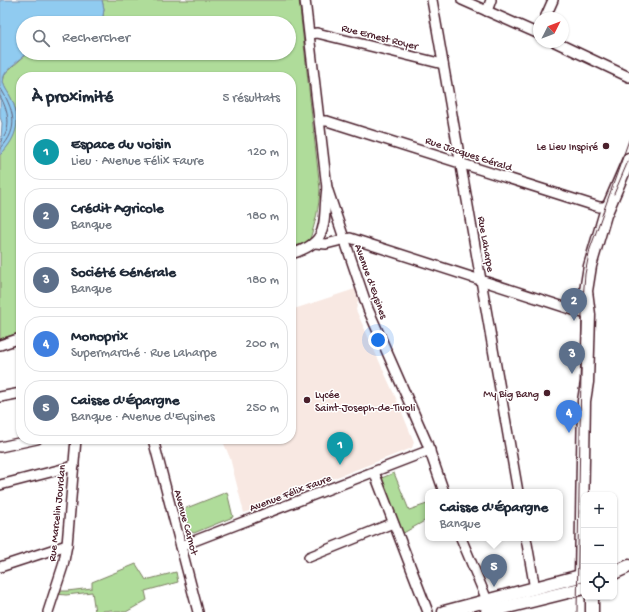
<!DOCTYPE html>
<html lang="fr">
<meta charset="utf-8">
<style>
body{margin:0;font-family:"Gochi Hand",sans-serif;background:#f6f6f7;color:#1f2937}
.controls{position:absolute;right:12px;bottom:12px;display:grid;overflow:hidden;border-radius:8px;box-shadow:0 1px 3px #0004}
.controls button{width:36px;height:36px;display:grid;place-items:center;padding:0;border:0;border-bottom:1px solid #e0e1e3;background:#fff;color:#1f2937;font:20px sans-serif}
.compass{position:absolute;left:533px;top:12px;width:36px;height:36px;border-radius:50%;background:#fff;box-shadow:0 1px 3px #0004;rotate:48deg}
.you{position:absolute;left:378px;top:340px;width:14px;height:14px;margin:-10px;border:3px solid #fff;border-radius:50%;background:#1a73e8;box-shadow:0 0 0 6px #1a73e833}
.badge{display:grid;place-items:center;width:26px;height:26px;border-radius:50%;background:#1a73e8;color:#fff;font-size:13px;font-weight:700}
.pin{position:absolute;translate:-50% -33px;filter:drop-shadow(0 1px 2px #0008)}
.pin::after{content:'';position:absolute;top:21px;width:14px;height:12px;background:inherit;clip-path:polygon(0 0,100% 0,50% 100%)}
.popup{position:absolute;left:425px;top:489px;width:138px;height:52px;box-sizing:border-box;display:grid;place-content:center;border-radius:8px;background:#fff;filter:drop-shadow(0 1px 3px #0005);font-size:13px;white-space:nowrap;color:#747a83}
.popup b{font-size:15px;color:#1f2937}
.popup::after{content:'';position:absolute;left:50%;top:100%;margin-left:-8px;border:8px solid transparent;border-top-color:#fff}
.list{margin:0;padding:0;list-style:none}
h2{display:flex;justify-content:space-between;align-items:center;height:52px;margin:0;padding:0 16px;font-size:17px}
h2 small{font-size:13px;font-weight:400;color:#747a83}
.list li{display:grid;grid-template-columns:26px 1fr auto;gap:12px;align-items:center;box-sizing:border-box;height:56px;margin:0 8px 8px;padding:0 8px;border:1px solid #e0e1e3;border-radius:16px}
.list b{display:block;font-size:15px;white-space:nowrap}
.list p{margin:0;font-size:13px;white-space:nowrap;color:#747a83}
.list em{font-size:13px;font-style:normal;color:#747a83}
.icon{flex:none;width:22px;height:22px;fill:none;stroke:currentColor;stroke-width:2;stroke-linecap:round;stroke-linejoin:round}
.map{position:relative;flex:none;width:629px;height:612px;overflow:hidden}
.search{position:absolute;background:#fff;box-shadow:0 1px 3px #0004;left:16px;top:16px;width:280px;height:44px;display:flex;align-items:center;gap:10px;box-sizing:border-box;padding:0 14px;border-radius:22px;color:#747a83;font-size:15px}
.panel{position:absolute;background:#fff;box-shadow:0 1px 3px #0004;left:16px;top:72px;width:280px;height:372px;border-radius:16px}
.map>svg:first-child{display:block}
.built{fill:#f8e8e2}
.green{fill:#afdc9a;stroke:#7c7e62}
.water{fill:#90cbf0;stroke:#7486a1}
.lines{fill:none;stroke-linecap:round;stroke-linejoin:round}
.shore{stroke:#66647a;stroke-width:1}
.minor-casing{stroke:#4a1f2b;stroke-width:12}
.major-casing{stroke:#4a1f2b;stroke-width:15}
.minor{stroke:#fff;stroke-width:9}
.major{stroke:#fff;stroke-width:12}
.tram{stroke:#4a1f2b;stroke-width:1}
.poi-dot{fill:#4a1f2b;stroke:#fff;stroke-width:1.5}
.labels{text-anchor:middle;stroke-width:3;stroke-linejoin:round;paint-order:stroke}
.street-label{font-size:11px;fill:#4a1f2b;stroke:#fff}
.poi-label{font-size:11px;fill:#4a1f2b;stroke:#fff;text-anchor:end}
</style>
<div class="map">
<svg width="629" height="612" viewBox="0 0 629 612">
<rect width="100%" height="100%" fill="#fff"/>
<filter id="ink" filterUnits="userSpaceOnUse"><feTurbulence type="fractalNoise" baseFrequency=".025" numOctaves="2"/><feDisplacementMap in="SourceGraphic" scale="8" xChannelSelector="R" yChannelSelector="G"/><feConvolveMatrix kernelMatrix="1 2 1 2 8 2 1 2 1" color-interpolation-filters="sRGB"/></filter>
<g filter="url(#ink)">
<polygon class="built" points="355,289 358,300 356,310 399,405 414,442 412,448 244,513 230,458 222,439 291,439 291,310"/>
<g class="green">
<path d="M102,0h197l21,189c-1,19 -5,35 -11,53l-18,5v-170h-270v255l-21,7v-184c16,-17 22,-35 11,-57 -3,-6 -7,-10 -8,-16l2,-9 23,-20h261v-30h-187l2,-14z"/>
<polygon points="394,473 409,510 427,504 428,505 428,519 400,535 379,479"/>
<polygon points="227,492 233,517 194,533 189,531 184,509"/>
<polygon points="136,564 146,580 176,572 178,582 145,591 147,600 126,612 113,612 112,610 95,612 92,592 66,595 56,594 57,591 67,591 92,588 92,582"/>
</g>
<path class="water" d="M0,0h102l2,9 -2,14h-79v30h5c-7,6 -21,15 -24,23 -3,8 3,14 6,20 12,23 8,41 -10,59l2,-32 -2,-6z"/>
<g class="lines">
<g class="shore">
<path d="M0,87c13,22 21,41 0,62"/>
<path d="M0,96c8,14 13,33 0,46"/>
</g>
<g class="minor-casing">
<g id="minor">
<polyline points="432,0 518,492"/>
<polyline points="462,0 539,34"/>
<polyline points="487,11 491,0"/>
<polyline points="545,18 553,0"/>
<polyline points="310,34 317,33 443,64"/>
<polyline points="555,42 629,77"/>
<polyline points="320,121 327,121 599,207 604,207 609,204"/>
<polyline points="327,188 368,309 427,443 444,492"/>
<polyline points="315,243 326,244 350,238 589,315"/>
<path d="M291,254c41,-12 31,-32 36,-66l-22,-188"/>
<polyline points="0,345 21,338"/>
<polyline points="0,397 21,393"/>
<polyline points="153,439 198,612"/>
<polyline points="0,447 37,439"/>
<polyline points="374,472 428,612"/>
<polyline points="0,485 74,466"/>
<polyline points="461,538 487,600 482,605"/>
<polyline points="526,538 535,589"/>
<polyline points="181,546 430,450"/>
<polyline points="309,557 393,523"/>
<polyline points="0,567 67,545"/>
<polyline points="48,612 63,566 67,545 76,439"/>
</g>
</g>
<g class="major-casing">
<g id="major">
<polyline points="614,573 629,566"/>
<polyline points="581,576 584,401 587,382 589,315 586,291 590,266 605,215 629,159"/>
<polyline points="444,612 584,575"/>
<polyline points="487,612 584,588"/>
<polyline points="592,612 592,597"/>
</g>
</g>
<use href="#minor" class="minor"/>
<use href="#major" class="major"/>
<g class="tram">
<polyline points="614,194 629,159"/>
<polyline points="577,612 582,312 585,274 590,249 629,140"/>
</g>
</g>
</g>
<g class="poi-dot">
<circle cx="606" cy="146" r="4"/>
<circle cx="547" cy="393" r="4"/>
<circle cx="307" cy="400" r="4"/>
</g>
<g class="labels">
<g class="street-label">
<text transform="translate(380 36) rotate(14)" y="4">Rue Ernest Royer</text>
<text transform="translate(469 153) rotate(18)" y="4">Rue Jacques Gérald</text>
<text transform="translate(487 244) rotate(80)" y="4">Rue Laharpe</text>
<text transform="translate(372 281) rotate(70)" y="4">Avenue d'Eysines</text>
<text transform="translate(290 492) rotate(-21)" y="4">Avenue Félix Faure</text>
<text transform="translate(56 513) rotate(-84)" y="4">Rue Marcelin Jourdan</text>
<text transform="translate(187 522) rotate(75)" y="4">Avenue Carnot</text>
</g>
<g class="poi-label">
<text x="598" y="150">Le Lieu Inspiré</text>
<text x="539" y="397">My Big Bang</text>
<text x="315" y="398" text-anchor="start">Lycée<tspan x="315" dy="13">Saint-Joseph-de-Tivoli</tspan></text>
</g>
</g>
</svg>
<div class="controls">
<button>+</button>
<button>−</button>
<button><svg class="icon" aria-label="locate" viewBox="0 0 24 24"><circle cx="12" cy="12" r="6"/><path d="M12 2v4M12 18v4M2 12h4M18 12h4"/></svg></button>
</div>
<svg class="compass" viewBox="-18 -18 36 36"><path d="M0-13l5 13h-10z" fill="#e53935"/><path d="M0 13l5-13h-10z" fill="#747a83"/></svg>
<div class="you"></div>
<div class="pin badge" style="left:340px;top:465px;background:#0f9aa8">1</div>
<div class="pin badge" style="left:574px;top:321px;background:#5c6f8a">2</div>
<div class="pin badge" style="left:572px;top:374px;background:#5c6f8a">3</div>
<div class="pin badge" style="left:569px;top:433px;background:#3f7fe0">4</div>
<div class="pin badge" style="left:494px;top:587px;background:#5c6f8a">5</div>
<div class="popup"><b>Caisse d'Épargne</b>Banque</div>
<div class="search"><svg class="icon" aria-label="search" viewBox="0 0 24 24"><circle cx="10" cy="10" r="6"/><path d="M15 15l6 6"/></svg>Rechercher</div>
<section class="panel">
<h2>À proximité<small>5 résultats</small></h2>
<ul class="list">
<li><span class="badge" style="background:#0f9aa8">1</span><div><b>Espace du voisin</b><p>Lieu · Avenue Félix Faure</p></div><em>120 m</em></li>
<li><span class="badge" style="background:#5c6f8a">2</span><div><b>Crédit Agricole</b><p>Banque</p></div><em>180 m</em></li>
<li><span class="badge" style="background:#5c6f8a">3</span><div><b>Société Générale</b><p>Banque</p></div><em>180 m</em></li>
<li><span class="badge" style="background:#3f7fe0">4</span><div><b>Monoprix</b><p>Supermarché · Rue Laharpe</p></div><em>200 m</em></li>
<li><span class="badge" style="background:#5c6f8a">5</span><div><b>Caisse d'Épargne</b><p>Banque · Avenue d'Eysines</p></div><em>250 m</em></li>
</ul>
</section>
</div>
